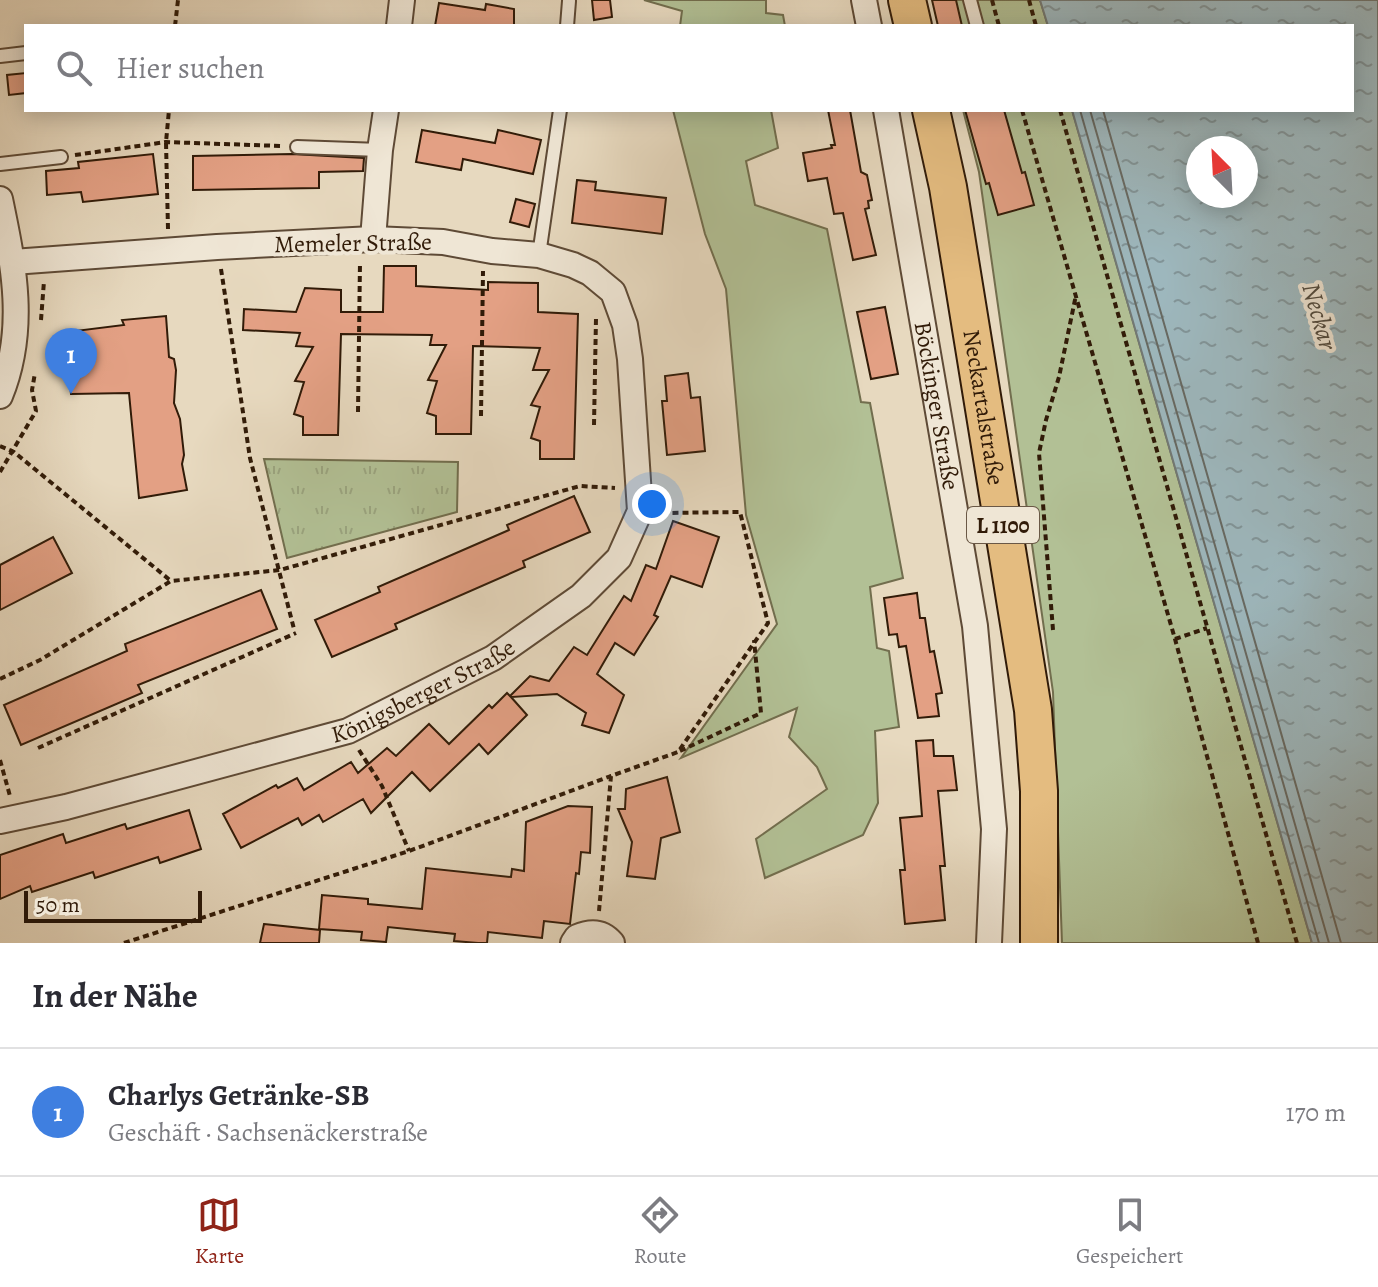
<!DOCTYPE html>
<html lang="de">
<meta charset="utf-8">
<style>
body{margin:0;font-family:Alegreya,serif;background:#f7f7f7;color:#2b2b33}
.compass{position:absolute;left:1186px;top:136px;width:72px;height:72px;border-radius:50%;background:#fff;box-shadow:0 4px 20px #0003;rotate:336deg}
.scale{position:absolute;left:24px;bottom:20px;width:178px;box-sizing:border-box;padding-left:8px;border:4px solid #311b08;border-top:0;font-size:22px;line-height:28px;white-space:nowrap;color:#311b08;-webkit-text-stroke:6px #efe6d5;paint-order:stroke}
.you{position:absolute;left:652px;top:504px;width:28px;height:28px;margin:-20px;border:6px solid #fff;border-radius:50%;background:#1a73e8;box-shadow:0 0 0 12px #1a73e833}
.badge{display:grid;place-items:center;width:52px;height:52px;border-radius:50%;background:#8f2418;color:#fff;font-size:26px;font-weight:700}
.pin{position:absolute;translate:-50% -66px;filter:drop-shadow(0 2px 4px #0008)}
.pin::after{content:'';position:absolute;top:42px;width:28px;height:24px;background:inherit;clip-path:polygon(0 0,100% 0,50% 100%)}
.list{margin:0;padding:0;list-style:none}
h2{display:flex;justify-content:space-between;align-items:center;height:104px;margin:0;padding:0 32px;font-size:34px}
h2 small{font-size:26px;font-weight:400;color:#7c7c81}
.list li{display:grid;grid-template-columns:52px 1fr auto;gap:24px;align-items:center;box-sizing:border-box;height:128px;padding:0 32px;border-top:2px solid #e1e1e2}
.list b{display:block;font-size:30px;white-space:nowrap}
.list p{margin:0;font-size:26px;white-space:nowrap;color:#7c7c81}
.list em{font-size:26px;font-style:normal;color:#7c7c81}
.icon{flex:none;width:44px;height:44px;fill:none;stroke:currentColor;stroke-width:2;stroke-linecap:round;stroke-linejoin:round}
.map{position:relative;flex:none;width:1378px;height:943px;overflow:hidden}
.search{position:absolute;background:#fff;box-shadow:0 4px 20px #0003;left:24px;right:24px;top:24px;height:88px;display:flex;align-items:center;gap:20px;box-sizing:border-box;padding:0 28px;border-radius:0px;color:#7c7c81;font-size:30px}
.sheet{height:232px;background:#fff}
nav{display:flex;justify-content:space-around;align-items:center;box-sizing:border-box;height:112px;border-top:2px solid #e1e1e2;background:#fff;font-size:22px;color:#7c7c81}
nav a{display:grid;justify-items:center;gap:4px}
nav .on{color:#8f2418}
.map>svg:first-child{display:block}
.green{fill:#b2c095;stroke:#726e4e;stroke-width:2}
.park{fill:url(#park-tufts);stroke:#726e4e;stroke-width:2}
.water{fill:url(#water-ripples);stroke:#727975;stroke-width:2;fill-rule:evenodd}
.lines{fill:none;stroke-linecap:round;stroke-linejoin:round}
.shore{stroke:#676962;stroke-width:2}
.building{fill:#e3a084;stroke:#311b08;stroke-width:2}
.service-casing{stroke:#5e4a36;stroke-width:16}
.minor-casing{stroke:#5e4a36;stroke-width:28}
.primary-casing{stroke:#311b08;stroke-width:40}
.path{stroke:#311b08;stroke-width:4;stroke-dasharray:6 4;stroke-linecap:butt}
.service{stroke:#efe6d5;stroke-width:12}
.minor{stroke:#efe6d5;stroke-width:24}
.primary{stroke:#e4bc80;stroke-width:36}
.labels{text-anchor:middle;stroke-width:8;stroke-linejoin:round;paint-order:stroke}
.shield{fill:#efe6d5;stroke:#6a5846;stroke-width:2}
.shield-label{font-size:22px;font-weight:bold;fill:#311b08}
.street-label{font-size:24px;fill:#311b08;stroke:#efe6d5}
.water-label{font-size:26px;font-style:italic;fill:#514a3e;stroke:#efe6d5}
</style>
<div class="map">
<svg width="1378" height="943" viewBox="0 0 1378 943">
<defs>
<pattern id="park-tufts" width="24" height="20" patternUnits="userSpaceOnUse" patternTransform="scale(2)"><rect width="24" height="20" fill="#b2c095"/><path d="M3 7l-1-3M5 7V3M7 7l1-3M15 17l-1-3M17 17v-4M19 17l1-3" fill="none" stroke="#9aa47f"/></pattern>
<pattern id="water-ripples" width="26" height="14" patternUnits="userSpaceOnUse" patternTransform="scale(2)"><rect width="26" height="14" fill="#9db7bd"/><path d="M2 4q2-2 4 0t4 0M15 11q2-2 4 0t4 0" fill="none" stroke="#819498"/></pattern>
</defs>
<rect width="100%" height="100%" fill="#e7d9bf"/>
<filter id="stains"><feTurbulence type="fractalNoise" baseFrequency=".0025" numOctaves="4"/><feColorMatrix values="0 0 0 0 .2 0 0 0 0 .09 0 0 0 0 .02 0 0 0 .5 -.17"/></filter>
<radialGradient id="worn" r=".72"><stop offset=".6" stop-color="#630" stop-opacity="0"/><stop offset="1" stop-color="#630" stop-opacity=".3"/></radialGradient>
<g class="green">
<polygon points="644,0 766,0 766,13 783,15 785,26 680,26 682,11"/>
<polygon points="936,0 1040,0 1048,26 942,26"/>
<polygon points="673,110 771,110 778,148 746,161 755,205 827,229 861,402 870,403 903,578 870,587 877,648 889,651 899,727 875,731 878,803 863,835 765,878 756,839 827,789 817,767 789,737 797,708 681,758 777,624 746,515 726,289 705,234"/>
<polygon points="963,110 1072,110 1312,943 1062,943 1053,692 979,172"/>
</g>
<polygon class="park" points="264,459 458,462 457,512 287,558"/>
<path class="water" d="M1040,0h338v943h-66l-240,-833h280v-84h-304zM1198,148h48v48h-48z"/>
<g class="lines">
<g class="shore">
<polyline points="1080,110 1319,943"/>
<polyline points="1090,110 1329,943"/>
<polyline points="1103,110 1341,943"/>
</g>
</g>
<g class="building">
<polygon points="592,0 610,0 612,17 594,20"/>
<polygon points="932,0 956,0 962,26 938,26"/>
<polygon points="439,3 485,10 486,4 514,9 514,26 435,26"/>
<polygon points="26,73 26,93 9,95 7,75"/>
<polygon points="828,110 850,110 861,172 867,175 872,200 868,201 869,208 865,209 876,255 853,260 843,213 834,214 827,178 808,181 803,153 832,148 831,145 835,145"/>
<polygon points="965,110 1004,110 1022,173 1025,172 1034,205 998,215 989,183 986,184"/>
<polygon points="422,130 495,143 498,130 541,140 533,174 463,159 461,170 416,162"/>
<polygon points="153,154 158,194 83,202 81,192 47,195 46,171 79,168 78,162"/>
<polygon points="292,154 364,158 363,171 319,172 319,188 193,190 193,156"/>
<polygon points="577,180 596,182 595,190 666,198 662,234 572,223"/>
<polygon points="516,199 535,204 529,227 510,222"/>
<polygon points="384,266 416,266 416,286 488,290 488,282 538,283 538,312 578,314 574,459 540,459 540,441 531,438 540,407 531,405 549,370 533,370 540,348 473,346 471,434 436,434 436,416 427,413 437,381 428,380 446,345 430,345 432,335 341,334 338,435 303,435 303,417 294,414 304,382 295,381 313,347 296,346 300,333 243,330 244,309 296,312 305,288 341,290 341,312 383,312"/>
<polygon points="885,307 898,374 871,379 857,312"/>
<polygon points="166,316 169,357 174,359 176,370 174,403 180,419 184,455 182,464 187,490 139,498 129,393 71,394 67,353 79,352 75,331 124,325 122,320"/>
<polygon points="688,373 691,398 700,397 705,451 667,455 662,401 667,401 665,376"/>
<polygon points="574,496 590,532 523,561 525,567 395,624 397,629 332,657 315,620 380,592 378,587 509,530 507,525"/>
<polygon points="673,521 719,537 702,587 671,576 654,615 658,617 634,655 615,643 597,674 624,695 609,733 582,725 586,713 557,694 511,697 527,715 488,754 479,744 430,791 412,772 371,813 363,799 323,822 319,815 302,825 298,818 241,848 223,814 276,785 278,788 297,778 304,790 351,762 358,773 387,748 396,756 429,724 449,744 489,705 492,708 507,693 510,696 530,676 549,681 574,647 587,655 624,596 631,601 646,565 656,569"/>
<polygon points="53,537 72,573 0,610 0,565"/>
<polygon points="261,590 277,629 138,685 142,693 21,745 4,705 127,651 125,644"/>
<polygon points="917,593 920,618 925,618 930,652 934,651 942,693 936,694 939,716 918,718 906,646 899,647 897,634 889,635 884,598"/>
<polygon points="933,740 934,756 953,756 957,790 938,791 945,866 940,866 945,920 905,924 900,870 905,870 900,818 922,816 916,741"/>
<polygon points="667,777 680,832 661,838 655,879 627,876 632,842 618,809 625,809 626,789"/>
<polygon points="568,806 592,807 590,853 581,852 579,874 576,873 570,924 544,921 542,938 488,932 487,943 478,943 454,941 455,934 388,927 386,942 361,940 362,932 319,929 322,895 368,899 368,904 422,909 426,868 511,877 512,869 524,871 526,822"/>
<polygon points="189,810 201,849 160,863 158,857 95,878 93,872 32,892 30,886 0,899 0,855 63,834 66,843 125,824 127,829"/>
<polygon points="264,924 320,930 319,943 260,943"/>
</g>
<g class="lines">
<g class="service-casing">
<g id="service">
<polyline points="970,0 977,26"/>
<polyline points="567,26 569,1"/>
<polyline points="0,56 26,53"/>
<polyline points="297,147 380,150"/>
<polyline points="0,164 61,157"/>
<polyline points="539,255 560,110"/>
</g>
</g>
<g class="minor-casing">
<g id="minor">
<polyline points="864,0 869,26"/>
<polyline points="399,26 402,0"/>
<path id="s1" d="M886,110l89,516 19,203 -5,114"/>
<path d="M0,199c14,67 27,131 0,197"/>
<polyline points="373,239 380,150 386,110"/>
<path id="s2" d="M0,821l66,-14 282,-76 145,-73 88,-62 38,-38 21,-47 -10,-152 -5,-34 -12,-33 -23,-19 -17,-8 -34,-10 -47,-4 -49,-9 -70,-3 -156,8 -204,15"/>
<path d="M573,943l4,-6c14,-6 25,-6 35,6"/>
</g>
</g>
<g class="primary-casing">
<g id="primary">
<polyline points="907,0 913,26"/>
<path id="s3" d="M931,110l17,77 85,523 6,81v152"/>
</g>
</g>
<g class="path">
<polyline points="992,0 999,26"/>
<polyline points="1029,0 1036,26"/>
<polyline points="175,26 178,0"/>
<polyline points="1022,110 1175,639 1258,943"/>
<polyline points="1060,110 1297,943"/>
<polyline points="75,155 166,142 281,146"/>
<polyline points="168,229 166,142 169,110"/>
<polyline points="221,269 250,458 294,629"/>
<polyline points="41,320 44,281"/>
<polyline points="358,412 360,262"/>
<polyline points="481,416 483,271"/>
<polyline points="594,425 596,318"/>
<polyline points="0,446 14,452 171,581"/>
<polyline points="0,472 36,411 32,390 35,373"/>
<polyline points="1053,630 1039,453 1046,420 1059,377 1076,295"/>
<polyline points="1175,639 1207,628"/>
<polyline points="0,679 40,660 171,581 280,570 580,486 615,488"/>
<polyline points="38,748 296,633"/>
<polyline points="359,750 382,786 409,851"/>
<polyline points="680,751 761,713 754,640"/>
<polyline points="0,760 10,796"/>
<polyline points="599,911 611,776 678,752 768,623 740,512 663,513"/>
<polyline points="124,943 409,851 611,776"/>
</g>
<use href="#service" class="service"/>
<use href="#minor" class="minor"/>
<use href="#primary" class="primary"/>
</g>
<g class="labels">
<rect class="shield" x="967" y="507" width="72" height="36" rx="6"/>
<g class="shield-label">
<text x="1003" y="533">L 1100</text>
</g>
<g class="street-label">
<text transform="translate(353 243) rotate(-1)" y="8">Memeler Straße</text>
<text dy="8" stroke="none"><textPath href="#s1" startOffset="300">Böckinger Straße</textPath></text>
<text dy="8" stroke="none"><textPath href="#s3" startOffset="302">Neckartalstraße</textPath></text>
<text dy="8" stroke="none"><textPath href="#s2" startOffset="444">Königsberger Straße</textPath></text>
</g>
<g class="water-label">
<text transform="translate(1320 316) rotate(74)" y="9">Neckar</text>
</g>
</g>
<rect width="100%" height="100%" filter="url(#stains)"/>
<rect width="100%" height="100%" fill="url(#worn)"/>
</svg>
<svg class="compass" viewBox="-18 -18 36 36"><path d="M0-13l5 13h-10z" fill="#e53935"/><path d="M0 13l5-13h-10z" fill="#7c7c81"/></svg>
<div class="scale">50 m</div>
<div class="you"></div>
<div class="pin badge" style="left:71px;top:394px;background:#3f7fe0">1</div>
<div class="search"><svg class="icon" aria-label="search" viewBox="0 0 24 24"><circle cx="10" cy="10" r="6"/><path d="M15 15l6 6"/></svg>Hier suchen</div>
</div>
<section class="sheet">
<h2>In der Nähe<small></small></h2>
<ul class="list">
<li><span class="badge" style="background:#3f7fe0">1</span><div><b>Charlys Getränke-SB</b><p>Geschäft · Sachsenäckerstraße</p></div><em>170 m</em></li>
</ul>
</section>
<nav>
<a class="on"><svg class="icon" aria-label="map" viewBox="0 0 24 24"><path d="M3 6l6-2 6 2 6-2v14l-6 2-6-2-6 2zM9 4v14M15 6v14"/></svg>Karte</a>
<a><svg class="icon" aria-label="directions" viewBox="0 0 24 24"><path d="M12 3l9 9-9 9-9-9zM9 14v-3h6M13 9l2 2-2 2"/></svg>Route</a>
<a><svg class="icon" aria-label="saved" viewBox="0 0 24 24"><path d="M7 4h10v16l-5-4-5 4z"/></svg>Gespeichert</a>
</nav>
